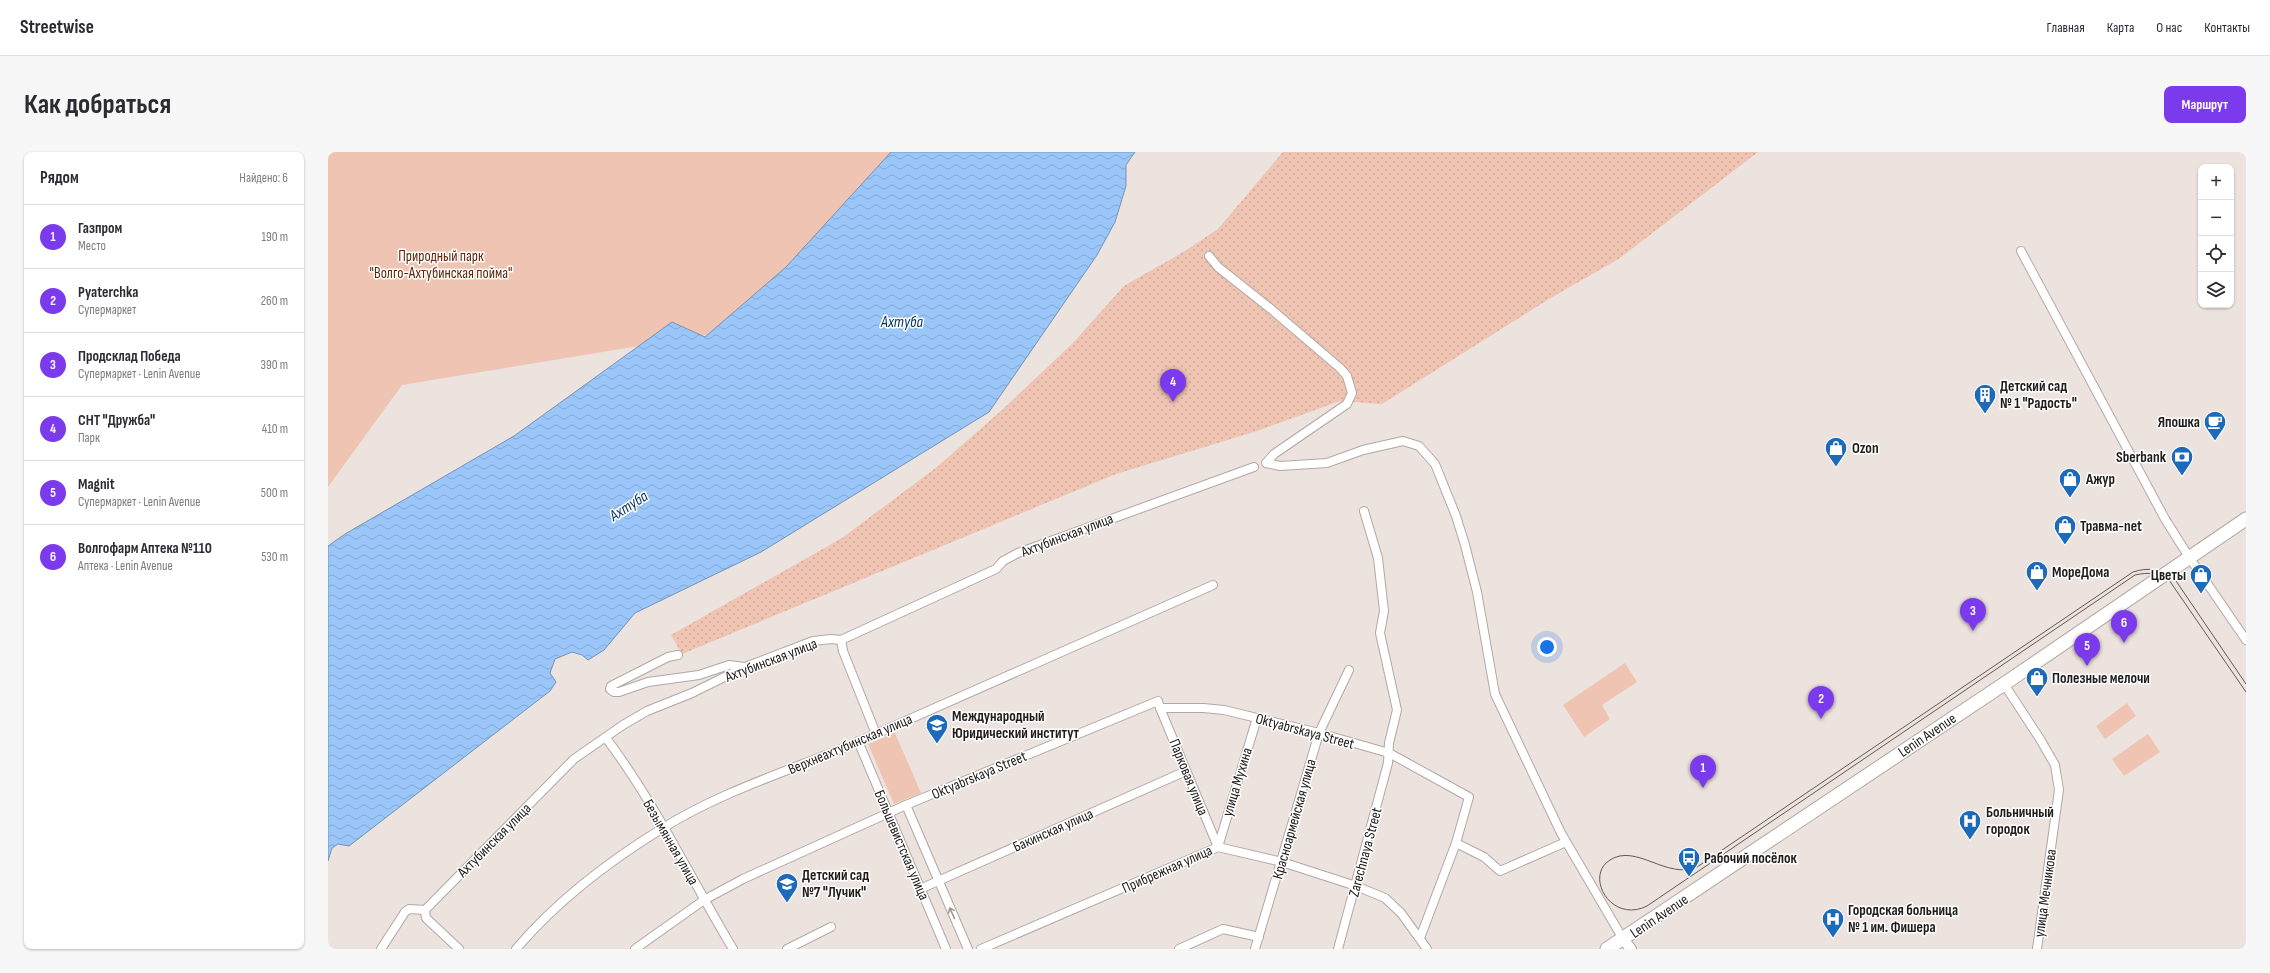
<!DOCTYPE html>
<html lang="ru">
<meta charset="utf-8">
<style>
body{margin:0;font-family:"Sofia Sans Condensed",sans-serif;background:#f7f7f7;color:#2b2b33}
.controls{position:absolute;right:12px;top:12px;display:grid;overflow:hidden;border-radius:8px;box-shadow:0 1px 3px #0004}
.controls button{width:36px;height:36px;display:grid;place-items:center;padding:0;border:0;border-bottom:1px solid #e1e1e2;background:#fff;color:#2b2b33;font:20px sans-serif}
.you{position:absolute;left:1219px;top:495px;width:14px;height:14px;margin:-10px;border:3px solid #fff;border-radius:50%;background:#1a73e8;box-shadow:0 0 0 6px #1a73e833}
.badge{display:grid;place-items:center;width:26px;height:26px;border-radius:50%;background:#7c3aed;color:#fff;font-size:13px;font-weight:700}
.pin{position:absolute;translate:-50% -33px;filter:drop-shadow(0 1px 2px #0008)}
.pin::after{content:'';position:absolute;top:21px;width:14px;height:12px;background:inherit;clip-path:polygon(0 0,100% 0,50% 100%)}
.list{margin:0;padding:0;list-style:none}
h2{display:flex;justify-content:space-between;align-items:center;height:52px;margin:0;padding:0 16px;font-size:17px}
h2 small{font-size:13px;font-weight:400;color:#7c7c81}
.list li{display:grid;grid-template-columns:26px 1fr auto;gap:12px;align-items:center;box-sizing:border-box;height:64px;padding:0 16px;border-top:1px solid #e1e1e2}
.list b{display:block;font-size:15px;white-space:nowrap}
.list p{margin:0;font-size:13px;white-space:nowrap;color:#7c7c81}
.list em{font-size:13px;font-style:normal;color:#7c7c81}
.icon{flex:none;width:22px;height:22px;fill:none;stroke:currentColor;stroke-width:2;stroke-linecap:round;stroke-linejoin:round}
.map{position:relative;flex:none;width:1918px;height:797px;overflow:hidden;border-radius:8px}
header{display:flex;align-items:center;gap:24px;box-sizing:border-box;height:56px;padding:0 20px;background:#fff;border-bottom:1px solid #e1e1e2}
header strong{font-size:19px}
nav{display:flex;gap:22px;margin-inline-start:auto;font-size:14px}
.intro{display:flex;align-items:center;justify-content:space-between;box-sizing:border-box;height:96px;padding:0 24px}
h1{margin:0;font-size:28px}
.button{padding:10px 18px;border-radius:8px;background:#7c3aed;color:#fff;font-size:14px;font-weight:700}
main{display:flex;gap:24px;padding:0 24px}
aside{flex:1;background:#fff;border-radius:8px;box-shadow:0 1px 3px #0004}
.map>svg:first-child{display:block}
.park{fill:#f0c4b2}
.garden{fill:url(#garden-dots)}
.water{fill:url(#water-waves);stroke:#7593b7}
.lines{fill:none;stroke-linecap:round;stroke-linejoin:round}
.minor-casing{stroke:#b1a8a4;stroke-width:10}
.tertiary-casing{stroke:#b1a8a4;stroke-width:12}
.primary-casing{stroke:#b1a8a4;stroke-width:15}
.minor{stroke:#fff;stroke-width:8}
.tertiary{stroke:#fff;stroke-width:10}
.primary{stroke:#fff;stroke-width:13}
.tram{stroke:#605b58;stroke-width:1}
.oneway{stroke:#9a9998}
.labels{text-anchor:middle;stroke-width:3;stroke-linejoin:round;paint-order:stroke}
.park-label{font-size:15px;fill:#61260a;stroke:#fff}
.poi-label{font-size:15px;font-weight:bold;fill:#1f1c1a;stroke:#fff;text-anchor:start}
.street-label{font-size:15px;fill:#1f1c1a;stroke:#fff}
.water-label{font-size:16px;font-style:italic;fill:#01305d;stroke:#fff}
</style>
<header>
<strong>Streetwise</strong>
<nav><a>Главная</a><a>Карта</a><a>О нас</a><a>Контакты</a></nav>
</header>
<div class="intro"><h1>Как добраться</h1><a class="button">Маршрут</a></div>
<main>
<aside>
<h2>Рядом<small>Найдено: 6</small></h2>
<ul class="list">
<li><span class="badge">1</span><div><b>Газпром</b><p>Место</p></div><em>190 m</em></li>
<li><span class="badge">2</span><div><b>Pyaterchka</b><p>Супермаркет</p></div><em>260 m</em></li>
<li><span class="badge">3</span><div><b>Продсклад Победа</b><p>Супермаркет · Lenin Avenue</p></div><em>390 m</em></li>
<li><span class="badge">4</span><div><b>СНТ &quot;Дружба&quot;</b><p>Парк</p></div><em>410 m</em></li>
<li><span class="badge">5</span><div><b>Magnit</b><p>Супермаркет · Lenin Avenue</p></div><em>500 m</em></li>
<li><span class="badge">6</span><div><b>Волгофарм Аптека №110</b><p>Аптека · Lenin Avenue</p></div><em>530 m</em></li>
</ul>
</aside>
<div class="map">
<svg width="1918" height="797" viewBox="0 0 1918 797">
<defs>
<pattern id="garden-dots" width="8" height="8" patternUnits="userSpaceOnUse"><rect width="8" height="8" fill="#f0c4b2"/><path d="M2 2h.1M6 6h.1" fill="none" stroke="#cda898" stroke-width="1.8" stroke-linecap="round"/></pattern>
<pattern id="water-waves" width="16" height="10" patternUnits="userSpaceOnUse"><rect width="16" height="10" fill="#9ac6fa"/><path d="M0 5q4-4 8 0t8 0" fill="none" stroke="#84aad6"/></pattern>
</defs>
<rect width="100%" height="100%" fill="#ece2de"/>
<g class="park">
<polygon points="0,0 577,0 415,177 74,233 0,335"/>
<polygon points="1297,511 1309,530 1274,553 1282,567 1256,585 1235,553"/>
<polygon points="1799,551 1808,564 1777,587 1768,574"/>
<polygon points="567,581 593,641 566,652 540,592"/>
<polygon points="1820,582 1832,600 1796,624 1784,607"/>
</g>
<polygon class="garden" points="955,0 1430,0 1292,106 1221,147 1054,252 1012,249 926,280 788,322 354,502 343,483 514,386 609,315 674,258 744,192 796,134 857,99 890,77"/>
<polygon class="water" points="563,0 807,0 798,13 798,34 787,70 769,103 661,260 433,400 307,461 276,498 260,508 254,503 244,500 227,507 222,521 228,530 222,539 21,694 10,692 4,696 0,709 0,394 17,382 186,284 344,170 377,185 458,115"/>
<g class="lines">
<g class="minor-casing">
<g id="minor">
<polyline points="1693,99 1837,367 1861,405 1918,488"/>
<polyline points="881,104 890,115 943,157 1012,216 1019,224 1024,241 1019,252 946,302 938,311 952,314 999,311 1035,298 1075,289 1091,294 1107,312 1128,364 1137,393 1149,440 1167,542 1233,681 1295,787"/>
<polyline points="513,488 515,499 548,582"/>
<polyline points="350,503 340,505 283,534 282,537 286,540 291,540 320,530 371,523 401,513 416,515"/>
<polyline points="1676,532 1712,587 1727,613 1731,638 1709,797"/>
<polyline points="832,556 890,695"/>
<path d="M278,586c49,65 85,141 127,211"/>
<polyline points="530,589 618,797"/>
<polyline points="578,653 640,797"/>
<polyline points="1128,691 1156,705 1172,719 1238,690"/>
<polyline points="890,695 929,566"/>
<polyline points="592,737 858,619"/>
<polyline points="97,758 98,766 131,797"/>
<polyline points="53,797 77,760 81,757 97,758 246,607 295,573 319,559 364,541 417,515 485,489 503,487 513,488 668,417 675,409 690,401 926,315"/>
<path d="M188,797c40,-47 93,-88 147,-121 62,-39 136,-60 204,-90 115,-51 231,-102 346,-153"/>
<polyline points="307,797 376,748 415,727 578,653 830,549 832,556 875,556 896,558 991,581 1061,601 1141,645 1128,691 1092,786"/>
<polyline points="459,797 503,775"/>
<polyline points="653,797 890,695 954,710 1028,734 1057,746 1073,761 1099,797"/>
<polyline points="851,797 895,777 931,785"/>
<polyline points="927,797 991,581 1021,518"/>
<polyline points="1010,797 1060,611 1061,591 1069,558 1052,481 1056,459 1050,406 1036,359"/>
</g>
</g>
<g class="tertiary-casing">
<polyline id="tertiary" points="1295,787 1303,797"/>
</g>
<g class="primary-casing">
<polyline id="primary" points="1279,797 1676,532 1918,367"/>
</g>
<use href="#minor" class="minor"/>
<use href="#tertiary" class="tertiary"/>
<use href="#primary" class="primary"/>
<path class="tram" d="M1918,532l-72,-106c-13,-9 -26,-11 -41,-6l-436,295c-30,13 -61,-24 -87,-7 -26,16 1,64 37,46l488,-331c13,-3 24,-2 34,5l77,112"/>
</g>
<defs><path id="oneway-shaft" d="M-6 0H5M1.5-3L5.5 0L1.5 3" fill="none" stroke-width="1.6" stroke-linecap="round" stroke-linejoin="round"/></defs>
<use class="oneway" href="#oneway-shaft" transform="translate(624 761) rotate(-114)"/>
<defs>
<g id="building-pin" transform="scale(1.15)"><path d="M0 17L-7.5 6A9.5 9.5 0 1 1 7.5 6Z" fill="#1c6ab9" stroke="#fff"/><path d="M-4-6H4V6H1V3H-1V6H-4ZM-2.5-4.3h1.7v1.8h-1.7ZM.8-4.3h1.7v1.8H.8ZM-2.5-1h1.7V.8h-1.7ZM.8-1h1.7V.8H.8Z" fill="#fff"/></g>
<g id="cafe-pin" transform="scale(1.15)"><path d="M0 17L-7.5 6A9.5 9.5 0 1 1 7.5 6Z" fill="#1c6ab9" stroke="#fff"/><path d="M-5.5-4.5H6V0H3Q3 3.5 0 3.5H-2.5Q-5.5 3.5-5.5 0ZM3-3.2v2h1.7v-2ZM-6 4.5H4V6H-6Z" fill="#fff"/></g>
<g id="shop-pin" transform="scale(1.15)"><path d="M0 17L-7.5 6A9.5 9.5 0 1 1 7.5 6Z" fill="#1c6ab9" stroke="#fff"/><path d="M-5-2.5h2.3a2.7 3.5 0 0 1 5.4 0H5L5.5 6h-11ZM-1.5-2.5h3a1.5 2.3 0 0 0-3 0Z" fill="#fff"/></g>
<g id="bank-pin" transform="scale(1.15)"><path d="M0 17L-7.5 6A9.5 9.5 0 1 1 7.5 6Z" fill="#1c6ab9" stroke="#fff"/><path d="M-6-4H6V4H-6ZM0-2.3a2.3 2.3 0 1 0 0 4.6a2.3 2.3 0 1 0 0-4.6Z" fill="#fff"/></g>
<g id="university-pin" transform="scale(1.15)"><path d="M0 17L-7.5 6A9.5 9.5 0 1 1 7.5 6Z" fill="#1c6ab9" stroke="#fff"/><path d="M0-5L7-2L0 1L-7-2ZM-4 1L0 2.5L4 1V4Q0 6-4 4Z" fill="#fff"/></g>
<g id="hospital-pin" transform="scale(1.15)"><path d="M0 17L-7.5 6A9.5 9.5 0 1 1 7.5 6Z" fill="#1c6ab9" stroke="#fff"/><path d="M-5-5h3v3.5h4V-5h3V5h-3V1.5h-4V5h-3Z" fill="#fff"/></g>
<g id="bus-pin" transform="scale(1.15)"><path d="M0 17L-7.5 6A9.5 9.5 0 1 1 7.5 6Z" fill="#1c6ab9" stroke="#fff"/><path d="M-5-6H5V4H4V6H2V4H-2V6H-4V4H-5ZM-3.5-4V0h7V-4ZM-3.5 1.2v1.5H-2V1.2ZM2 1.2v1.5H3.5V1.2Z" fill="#fff"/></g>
<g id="school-pin" transform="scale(1.15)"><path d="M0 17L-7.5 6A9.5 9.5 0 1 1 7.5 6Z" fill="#1c6ab9" stroke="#fff"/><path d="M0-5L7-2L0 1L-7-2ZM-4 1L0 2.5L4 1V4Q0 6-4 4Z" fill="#fff"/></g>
</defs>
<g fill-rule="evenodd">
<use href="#building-pin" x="1657" y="243"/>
<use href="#cafe-pin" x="1887" y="270"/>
<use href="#shop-pin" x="1508" y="296"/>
<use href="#bank-pin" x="1854" y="305"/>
<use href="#shop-pin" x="1742" y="327"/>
<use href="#shop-pin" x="1737" y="374"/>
<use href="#shop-pin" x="1709" y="420"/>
<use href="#shop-pin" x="1873" y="423"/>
<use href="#shop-pin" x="1709" y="526"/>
<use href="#university-pin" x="609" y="573"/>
<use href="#hospital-pin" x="1642" y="669"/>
<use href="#bus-pin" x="1361" y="706"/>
<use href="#school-pin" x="459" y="732"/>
<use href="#hospital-pin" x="1505" y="767"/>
</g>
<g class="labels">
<g class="park-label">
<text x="113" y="109">Природный парк<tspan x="113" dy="17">"Волго-Ахтубинская пойма"</tspan></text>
</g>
<g class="poi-label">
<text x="1672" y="239">Детский сад<tspan x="1672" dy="17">№ 1 "Радость"</tspan></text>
<text x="1872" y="275" text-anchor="end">Япошка</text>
<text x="1524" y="301">Ozon</text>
<text x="1838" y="310" text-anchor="end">Sberbank</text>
<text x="1758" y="332">Ажур</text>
<text x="1752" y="379">Травма-net</text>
<text x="1724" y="425">МореДома</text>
<text x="1858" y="428" text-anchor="end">Цветы</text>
<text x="1724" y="531">Полезные мелочи</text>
<text x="624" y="569">Международный<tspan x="624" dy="17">Юридический институт</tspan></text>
<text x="1658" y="665">Больничный<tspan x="1658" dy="17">городок</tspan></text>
<text x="1376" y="711">Рабочий посёлок</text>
<text x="474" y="728">Детский сад<tspan x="474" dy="17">№7 "Лучик"</tspan></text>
<text x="1520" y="763">Городская больница<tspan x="1520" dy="17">№ 1 им. Фишера</tspan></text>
</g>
<g class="street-label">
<text transform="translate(739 383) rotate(-21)" y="5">Ахтубинская улица</text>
<text transform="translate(443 508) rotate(-21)" y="5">Ахтубинская улица</text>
<text transform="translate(977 579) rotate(15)" y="5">Oktyabrskaya Street</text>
<text transform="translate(1599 583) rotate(-34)" y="5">Lenin Avenue</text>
<text transform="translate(522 592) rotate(-23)" y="5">Верхнеахтубинская улица</text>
<text transform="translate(651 623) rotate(-23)" y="5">Oktyabrskaya Street</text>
<text transform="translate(861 625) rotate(68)" y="5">Парковая улица</text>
<text transform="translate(909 630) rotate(-73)" y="5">улица Мухина</text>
<text transform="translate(966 667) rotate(-74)" y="5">Красноармейская улица</text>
<text transform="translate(725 678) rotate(-24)" y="5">Бакинская улица</text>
<text transform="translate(166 688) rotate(-45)" y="5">Ахтубинская улица</text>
<text transform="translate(343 690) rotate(60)" y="5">Безымянная улица</text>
<text transform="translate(574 693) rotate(67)" y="5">Большевистская улица</text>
<text transform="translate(1037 700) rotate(-75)" y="5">Zarechnaya Street</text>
<text transform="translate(839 717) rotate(-24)" y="5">Прибрежная улица</text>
<text transform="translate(1717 741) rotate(-82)" y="5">улица Мечникова</text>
<text transform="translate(1331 764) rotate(-34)" y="5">Lenin Avenue</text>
</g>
<g class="water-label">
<text x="574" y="175">Ахтуба</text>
<text transform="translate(300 353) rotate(-33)" y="6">Ахтуба</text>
</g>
</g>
</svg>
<div class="controls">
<button>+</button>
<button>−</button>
<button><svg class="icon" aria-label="locate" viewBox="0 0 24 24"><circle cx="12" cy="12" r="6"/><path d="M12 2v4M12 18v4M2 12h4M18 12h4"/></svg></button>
<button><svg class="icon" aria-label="layers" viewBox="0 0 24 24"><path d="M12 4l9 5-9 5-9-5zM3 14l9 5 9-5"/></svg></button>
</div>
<div class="you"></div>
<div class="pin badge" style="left:1375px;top:636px">1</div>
<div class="pin badge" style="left:1493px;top:567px">2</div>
<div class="pin badge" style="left:1645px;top:479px">3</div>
<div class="pin badge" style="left:845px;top:250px">4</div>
<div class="pin badge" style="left:1759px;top:514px">5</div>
<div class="pin badge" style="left:1796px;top:491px">6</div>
</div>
</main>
